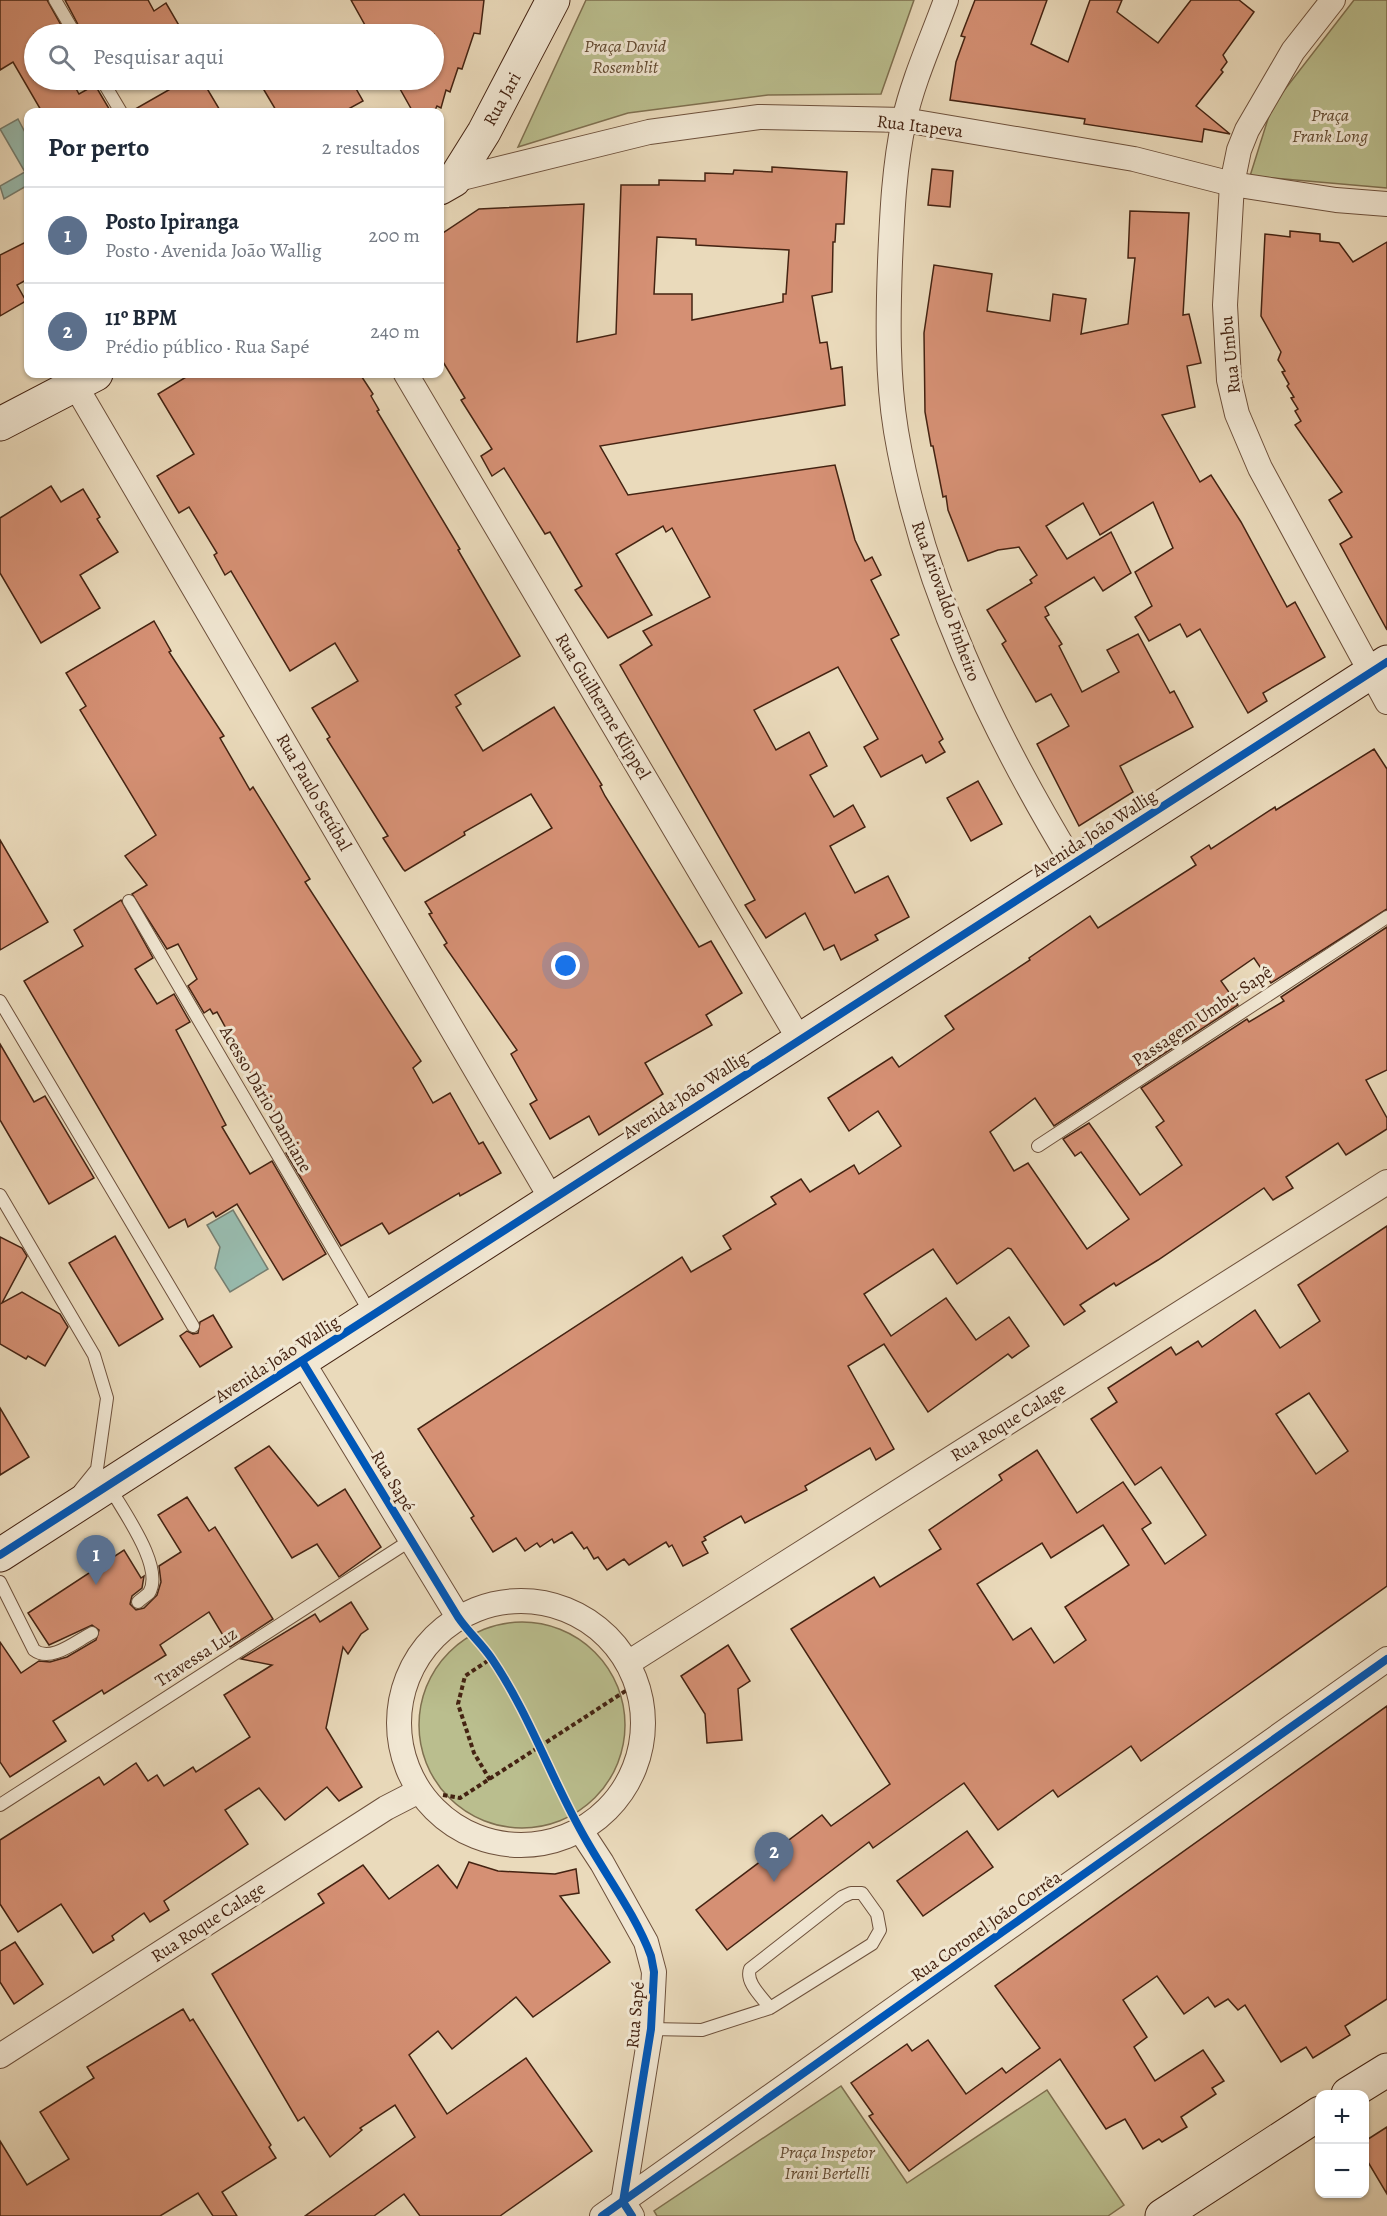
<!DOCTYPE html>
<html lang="pt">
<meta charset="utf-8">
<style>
body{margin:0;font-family:Alegreya,serif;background:#f2f2f3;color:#1f2937}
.controls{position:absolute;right:18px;bottom:18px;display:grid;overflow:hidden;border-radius:12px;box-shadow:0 2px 4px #0004}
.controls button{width:54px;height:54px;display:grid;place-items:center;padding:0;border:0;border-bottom:2px solid #e0e1e3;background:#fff;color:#1f2937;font:30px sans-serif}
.you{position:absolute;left:566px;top:966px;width:21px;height:21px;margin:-15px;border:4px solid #fff;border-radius:50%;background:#1a73e8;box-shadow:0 0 0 9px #1a73e833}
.badge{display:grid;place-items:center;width:39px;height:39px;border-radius:50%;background:#2563eb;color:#fff;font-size:20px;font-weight:700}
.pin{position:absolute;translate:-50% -50px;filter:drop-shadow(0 2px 3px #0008)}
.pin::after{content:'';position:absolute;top:32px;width:21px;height:18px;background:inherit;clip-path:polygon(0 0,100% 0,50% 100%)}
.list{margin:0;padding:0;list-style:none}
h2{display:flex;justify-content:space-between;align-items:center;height:78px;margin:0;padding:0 24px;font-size:26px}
h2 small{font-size:20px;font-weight:400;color:#747a83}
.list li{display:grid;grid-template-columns:39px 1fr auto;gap:18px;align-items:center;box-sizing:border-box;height:96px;padding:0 24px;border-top:2px solid #e0e1e3}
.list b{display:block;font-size:22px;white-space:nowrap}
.list p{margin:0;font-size:20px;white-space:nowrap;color:#747a83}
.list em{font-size:20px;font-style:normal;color:#747a83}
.icon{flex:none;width:33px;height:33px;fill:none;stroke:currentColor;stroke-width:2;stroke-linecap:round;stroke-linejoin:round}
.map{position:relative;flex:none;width:1387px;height:2216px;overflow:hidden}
.search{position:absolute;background:#fff;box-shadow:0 2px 4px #0004;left:24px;top:24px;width:420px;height:66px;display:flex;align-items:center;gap:15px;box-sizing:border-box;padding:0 21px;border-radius:33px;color:#747a83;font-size:22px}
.panel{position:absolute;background:#fff;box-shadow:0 2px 4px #0004;left:24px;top:108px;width:420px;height:270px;border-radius:12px}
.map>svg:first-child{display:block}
.green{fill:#babe8e;stroke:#7f7050;stroke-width:1.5}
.water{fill:#98bbae;stroke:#767e70;stroke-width:1.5}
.building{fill:#d59074;stroke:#442312;stroke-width:1.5;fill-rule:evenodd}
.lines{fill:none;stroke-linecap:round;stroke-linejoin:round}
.lane-casing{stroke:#6e513c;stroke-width:14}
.street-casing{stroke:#6e513c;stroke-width:26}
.secondary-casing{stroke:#442312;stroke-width:35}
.path{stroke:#442312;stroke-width:4;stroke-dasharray:4.5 3;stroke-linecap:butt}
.lane{stroke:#f1e7d3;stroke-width:12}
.street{stroke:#f1e7d3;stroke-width:24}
.secondary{stroke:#f1e7d3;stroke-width:33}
.cycleway-casing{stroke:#f1e7d3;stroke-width:11}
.cycleway{stroke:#0057b8;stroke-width:8}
.labels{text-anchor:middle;stroke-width:6;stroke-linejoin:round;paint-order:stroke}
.park-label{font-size:18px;font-style:italic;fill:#624a31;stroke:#f1e7d3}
.street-label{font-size:18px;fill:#442312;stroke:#f1e7d3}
</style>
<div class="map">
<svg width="1387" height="2216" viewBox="0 0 1387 2216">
<rect width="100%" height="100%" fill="#eadabb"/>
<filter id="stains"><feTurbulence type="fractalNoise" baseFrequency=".00333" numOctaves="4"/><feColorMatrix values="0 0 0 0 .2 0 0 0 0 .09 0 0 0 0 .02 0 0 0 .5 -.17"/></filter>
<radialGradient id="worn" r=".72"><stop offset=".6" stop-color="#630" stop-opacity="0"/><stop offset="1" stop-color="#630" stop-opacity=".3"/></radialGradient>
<g class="green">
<polygon points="586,0 914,0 881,94 768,95 628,113 518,147"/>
<polygon points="1354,0 1387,0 1387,188 1250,176 1272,106"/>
<circle cx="522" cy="1725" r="103"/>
<polygon points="841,2086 907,2183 1047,2090 1124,2205 1108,2216 657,2216 654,2211"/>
</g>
<g class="water">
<polygon points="18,119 28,138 28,185 4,199 0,186 25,172 0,129"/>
<polygon points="233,1210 268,1269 230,1292 215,1268 220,1247 207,1225"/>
</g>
<g class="building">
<polygon points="0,0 47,0 66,34 34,34 34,80 71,80 79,94 95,85 111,112 42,112 13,62 0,70"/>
<polygon points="65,0 148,0 154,11 166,3 184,34 83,34"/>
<polygon points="351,0 484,0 480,34 474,33 462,69 458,68 450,92 446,90 441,108 437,106 434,112 413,112 395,80 434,80 434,34 416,34 391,29 390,34 370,34"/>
<polygon points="975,0 1047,0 1031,44 1068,62 1090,0 1122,0 1117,12 1158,43 1191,0 1239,0 1254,12 1223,55 1227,62 1221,70 1223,72 1196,106 1230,134 1204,129 1202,142 1084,124 1085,119 950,100 956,62 965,37 961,36"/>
<polygon points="186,80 202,80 221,112 130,112"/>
<polygon points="258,80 351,80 363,101 343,112 277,112"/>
<path d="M772,167l75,5 -3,52h-8l-1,18h-2l-1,50 -20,4 8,47 7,-1 4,27 11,-2 3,38 -245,41 28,49 207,-30 20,75 10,21 7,-4 9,18 -10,5 28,55 -8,4 52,100 -4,3 6,10 -19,11 -4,-8 -41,22 -17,-30 14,-8 -40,-72 -84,43 22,40 33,-18 18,34 -17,9 24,42 19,-12 12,22 -35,19 25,47 33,-17 21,41 -34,18 3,5 -37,20 -7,-15 -10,5 -19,-37 -39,25 -21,-33 10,-5 -135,-235 32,-20 -9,-14 67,-34 -38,-69 -6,4 -3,-6 -47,28 36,61 -44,23 -33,-48 7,-4 -32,-54 -5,2 -41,-66 -12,8 -11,-20 11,-7 -31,-49 4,-2 -25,-41v-122l39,-26 105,-5 -7,138 39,-8 5,-149h38v-5l46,1v-8l28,1 1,-4 38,2zM657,237l39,2v6l93,5 -3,44h-3v8l-91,18v-26h-38z"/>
<polygon points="932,169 953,171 950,207 928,205"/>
<polygon points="1130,211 1189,213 1183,315 1189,314 1201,363 1187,366 1195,407 1162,415 1200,482 1211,475 1241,522 1287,607 1295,602 1325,657 1263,693 1267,701 1248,713 1200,629 1187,637 1180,624 1149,641 1135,617 1152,606 1135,572 1173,548 1153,502 1100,535 1083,503 1046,526 1067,559 1111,532 1131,573 1103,591 1094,577 1045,607 1049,615 1045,617 1062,644 1059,646 1082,692 1119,672 1107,650 1138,634 1170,693 1174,691 1193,727 1120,766 1133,792 1079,826 1037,744 1069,726 1051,694 1036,702 1002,644 1006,641 987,610 1032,583 1030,580 1037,575 1019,547 998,550 968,561 948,510 946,496 943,497 933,446 931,446 925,412 924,333 934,265 992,274 987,311 1050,321 1053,294 1086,299 1081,334 1128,324 1135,258 1128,258"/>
<polygon points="1290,231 1320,234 1320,241 1339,243 1353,262 1387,242 1387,630 1340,544 1352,537 1329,500 1342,492 1295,425 1301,421 1295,411 1298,409 1291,398 1294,397 1287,386 1289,384 1282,372 1285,371 1278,360 1281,352 1261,316 1265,234 1290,237"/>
<polygon points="28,241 28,279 17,285 26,301 0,316 0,255"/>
<polygon points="191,374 360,374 373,394 371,396 379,410 377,411 460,549 458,550 520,656 455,695 461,704 456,707 483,751 554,707 602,785 600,786 605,796 699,947 711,941 742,993 706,1015 712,1025 645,1063 663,1094 599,1135 589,1116 550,1139 530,1104 537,1100 511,1054 517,1050 444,945 447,943 429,914 432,913 425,902 552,828 531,794 464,832 465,835 405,871 403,869 383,838 388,836 327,739 330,737 312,708 358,681 335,643 290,671 231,571 225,575 214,555 217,553 189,507 179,513 157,476 194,454 158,394"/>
<polygon points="51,486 61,502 83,489 100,517 97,519 118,552 80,575 100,608 41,643 0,573 0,518"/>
<polygon points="154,621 171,651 169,652 224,736 220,738 250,790 253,787 310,879 305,882 421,1061 413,1068 433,1103 450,1093 479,1144 483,1142 501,1173 460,1196 459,1193 389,1234 382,1223 341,1246 286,1153 297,1147 277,1112 275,1113 250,1072 217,1012 213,1014 210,1009 204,1013 188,986 197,979 178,944 167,949 132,894 147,885 125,856 156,835 80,710 86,706 66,673"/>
<polygon points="1374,749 1387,769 1387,909 1271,983 1254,958 1221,981 1238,1005 1054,1126 1035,1098 990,1132 1014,1171 1028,1163 1087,1249 1129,1219 1081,1152 1075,1156 1063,1139 1089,1123 1140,1195 1182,1165 1156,1127 1164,1121 1141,1088 1247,1019 1249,1022 1284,1001 1281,997 1387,927 1387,1070 1366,1080 1387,1118 1387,1129 1346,1155 1338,1143 1286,1177 1293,1188 1273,1200 1264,1188 1158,1260 1116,1286 1114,1283 1080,1305 1085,1311 1064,1325 1011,1249 1008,1248 957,1284 933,1249 864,1294 891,1336 946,1298 976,1340 1009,1317 1029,1346 1012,1358 1008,1354 928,1412 884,1344 848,1366 894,1449 876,1460 870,1448 805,1486 807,1490 745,1523 741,1516 704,1537 706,1540 702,1542 708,1553 683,1566 672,1545 669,1547 666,1542 629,1565 624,1559 607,1570 598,1557 594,1559 587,1547 584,1549 572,1532 554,1543 552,1539 540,1547 537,1543 525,1551 516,1538 493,1552 471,1518 474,1516 418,1429 682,1257 691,1272 731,1249 723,1236 776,1204 771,1197 801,1179 810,1192 854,1165 859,1174 901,1146 878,1111 849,1131 828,1098 892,1057 899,1067 954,1029 945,1016 1030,960 1029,958 1090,916 1098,928 1196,865 1191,857 1209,845 1211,849 1275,807 1276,810"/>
<polygon points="978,781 1002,824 971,841 947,798"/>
<polygon points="0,840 48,922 0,950"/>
<polygon points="121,900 153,958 135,969 157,1004 174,994 190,1022 176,1030 226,1125 222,1127 250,1174 272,1161 326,1254 283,1280 237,1204 216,1217 213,1212 188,1227 185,1219 169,1228 24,981 83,946 74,930"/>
<polygon points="0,1044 34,1102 45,1096 94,1178 49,1204 0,1120"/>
<path d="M1387,1226v360l-246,175 -10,-15 -73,51 -5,-7 -55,40 -34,-47 -91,65 -4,-6 -142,108 -31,-40 126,-95 9,11 59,-42 -99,-155 83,-52 6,10 61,-38 -12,-19 73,-50 -3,-5 38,-25 40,63 46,-31 28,41 -9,6 23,35 41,-29 -45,-68 -26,18 -44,-66 26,-17 -9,-14 63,-41 5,8 22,-14 4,6 53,-37 25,38 40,-27 -22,-36zM1309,1393l39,58 -32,23 -40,-60zM1103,1525l26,40 -64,42 21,33 -32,23 -23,-35 -18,12 -36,-56 65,-41 9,15z"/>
<polygon points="115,1236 163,1319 119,1346 69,1263"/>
<polygon points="0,1237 22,1248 27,1256 2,1303 22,1292 60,1314 68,1327 45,1366 28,1356 26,1359 0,1344"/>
<polygon points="213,1315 232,1347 200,1367 180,1336 187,1331 193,1334 198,1333 200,1322"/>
<polygon points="0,1408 29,1457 0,1475"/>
<polygon points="269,1446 318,1506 345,1489 381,1547 339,1577 317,1544 292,1558 235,1468"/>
<polygon points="187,1497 209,1531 215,1527 273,1619 230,1647 209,1612 160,1645 166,1655 104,1694 102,1690 53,1721 66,1741 10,1777 0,1762 0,1642 21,1673 39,1661 50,1662 67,1657 96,1640 99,1630 92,1625 49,1645 28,1613 124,1550 141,1578 144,1576 142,1588 132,1596 130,1604 136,1610 144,1608 157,1595 161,1582 159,1566 181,1552 158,1515"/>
<polygon points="351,1602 368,1629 361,1634 348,1654 343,1647 326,1728 362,1787 339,1801 327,1787 285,1820 259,1788 225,1810 248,1844 164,1901 169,1910 150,1922 144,1913 112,1936 114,1940 93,1953 61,1904 18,1932 0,1904 0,1840 99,1777 104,1785 136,1763 148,1781 157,1775 164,1786 193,1767 196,1772 250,1737 224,1695 272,1665 241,1659 315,1614 320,1622"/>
<polygon points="728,1645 750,1681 738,1689 742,1740 707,1743 705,1714 681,1676"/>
<polygon points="1387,1706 1387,1999 1345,2026 1350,2035 1313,2058 1306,2047 1281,2062 1245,2005 1238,2010 1228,1999 1215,2007 1208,1997 1184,2014 1157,1976 1123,2000 1147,2037 1134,2047 1155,2081 1203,2050 1224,2081 1212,2088 1216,2094 1181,2117 1187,2127 1162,2142 1159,2139 1143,2149 1125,2119 1106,2129 1060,2059 909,2171 869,2116 873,2114 851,2083 907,2044 912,2051 928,2040 966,2094 1002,2068 1006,2073 1040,2048 995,1986"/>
<polygon points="967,1831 993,1867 923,1916 897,1881"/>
<polygon points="469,1862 498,1871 555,1874 576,1869 579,1893 560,1896 610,1962 533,2017 516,1997 452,2049 438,2031 409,2055 447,2114 526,2058 592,2151 500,2216 420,2216 404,2194 374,2216 305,2216 415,2137 395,2105 360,2128 362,2130 330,2157 304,2117 298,2121 212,1974 324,1903 318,1894 363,1865 389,1899 438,1865 457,1888"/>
<polygon points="15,1942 43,1984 14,2004 0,1982 0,1951"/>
<polygon points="183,2009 190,2021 193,2019 271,2145 269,2147 276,2158 222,2192 237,2216 213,2216 198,2193 160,2216 0,2216 0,2141 27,2185 69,2159 40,2112 94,2078 87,2067"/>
<polygon points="1387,2127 1387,2194 1365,2157 1365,2141"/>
</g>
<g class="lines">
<g class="lane-casing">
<g id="lane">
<polyline points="55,0 75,34"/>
<polyline points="102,80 121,112"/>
<polyline points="129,901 371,1314"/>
<polyline points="0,1001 193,1326"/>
<polyline points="1038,1146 1387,917"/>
<polyline points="0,1195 94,1355 107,1398 97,1469 80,1490"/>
<path d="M109,1486c13,24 56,81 40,107 -3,3 -8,6 -11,9"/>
<path d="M0,1582l34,68c17,13 42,-9 58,-17"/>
<polyline points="0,1805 411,1540"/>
<path d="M651,2029l51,1 68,-22 102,-64 8,-14 -3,-16 -15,-21h-11l-9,4 -92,72c-5,13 12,28 20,39"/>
</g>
</g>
<g class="street-casing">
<g id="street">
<path d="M946,0c-14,39 -33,80 -42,121 -10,45 -12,95 -14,141 -2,55 -3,114 6,169 26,155 96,299 177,433"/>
<polyline points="1333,0 1293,51 1247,130 1239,150 1232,184 1225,305 1229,380 1237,414 1260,468 1387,702"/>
<polyline points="454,180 649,132 759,117 904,120 1134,159 1232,184 1336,200 1387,204"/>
<polyline points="406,374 799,1039"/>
<polyline points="75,385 552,1200"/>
<polyline points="302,1361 458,1617"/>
<circle cx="521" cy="1723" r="122"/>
<polyline points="628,1663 1387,1182"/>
<polyline points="581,1831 602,1863 646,1942 654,1972 651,2029 623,2202 632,2216"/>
<polyline points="0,2056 386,1808 419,1791"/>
<polyline points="602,2216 1387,1659"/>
</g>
</g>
<g class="secondary-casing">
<g id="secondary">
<polyline points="440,188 454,180 484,132 553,0"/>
<polyline points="0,424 96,374"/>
<polyline points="0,1555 1387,662"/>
<polyline points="1348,2094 1387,2070"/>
<polyline points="1162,2216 1320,2113"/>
</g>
</g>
<g class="path">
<path d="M472,1637c45,47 72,113 98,172"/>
<polyline points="490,1780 474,1753 458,1704 465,1676 492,1658"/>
<polyline points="443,1795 460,1798 627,1690 627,1686"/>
</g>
<use href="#lane" class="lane"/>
<use href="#street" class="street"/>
<use href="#secondary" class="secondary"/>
<g class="cycleway-casing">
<g id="cycleway">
<path d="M302,1361l156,256c10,15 24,27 34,42 36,53 57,114 88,170 23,43 54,82 71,127l3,16 -3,57 -28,173 9,14"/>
<polyline points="0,1555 1387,662"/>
<polyline points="602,2216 1387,1659"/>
</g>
</g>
<use href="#cycleway" class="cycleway"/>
</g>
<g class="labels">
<g class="park-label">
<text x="625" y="52">Praça David<tspan x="625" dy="21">Rosemblit</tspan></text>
<text x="1330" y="121">Praça<tspan x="1330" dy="21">Frank Long</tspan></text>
<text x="827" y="2158">Praça Inspetor<tspan x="827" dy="21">Irani Bertelli</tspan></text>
</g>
<g class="street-label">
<text transform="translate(502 99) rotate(-61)" y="6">Rua Jari</text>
<text transform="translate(920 126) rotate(7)" y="6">Rua Itapeva</text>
<text transform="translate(1230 355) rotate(-96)" y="6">Rua Umbu</text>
<text transform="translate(946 601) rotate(70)" y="6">Rua Ariovaldo Pinheiro</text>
<text transform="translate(603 706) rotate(59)" y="6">Rua Guilherme Klippel</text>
<text transform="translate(314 792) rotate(60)" y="6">Rua Paulo Setúbal</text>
<text transform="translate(1094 833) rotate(-33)" y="6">Avenida João Wallig</text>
<text transform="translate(1202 1016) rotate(-34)" y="6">Passagem Umbu-Sapê</text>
<text transform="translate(685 1095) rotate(-33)" y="6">Avenida João Wallig</text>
<text transform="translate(266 1099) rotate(60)" y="6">Acesso Dário Damiane</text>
<text transform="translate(277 1359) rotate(-33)" y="6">Avenida João Wallig</text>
<text transform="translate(1008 1422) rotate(-32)" y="6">Rua Roque Calage</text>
<text transform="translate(393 1481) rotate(59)" y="6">Rua Sapé</text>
<text transform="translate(196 1657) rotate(-33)" y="6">Travessa Luz</text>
<text transform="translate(208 1922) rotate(-33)" y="6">Rua Roque Calage</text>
<text transform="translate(986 1926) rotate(-35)" y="6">Rua Coronel João Corrêa</text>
<text transform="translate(635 2015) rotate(-85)" y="6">Rua Sapé</text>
</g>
</g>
<rect width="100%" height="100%" filter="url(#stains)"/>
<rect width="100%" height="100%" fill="url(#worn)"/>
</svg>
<div class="controls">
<button>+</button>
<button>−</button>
</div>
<div class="you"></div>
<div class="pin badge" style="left:96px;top:1585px;background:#5c6f8a">1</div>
<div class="pin badge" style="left:774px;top:1882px;background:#5c6f8a">2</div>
<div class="search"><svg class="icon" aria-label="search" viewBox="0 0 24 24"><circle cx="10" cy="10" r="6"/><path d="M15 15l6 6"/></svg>Pesquisar aqui</div>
<section class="panel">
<h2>Por perto<small>2 resultados</small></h2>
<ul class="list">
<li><span class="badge" style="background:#5c6f8a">1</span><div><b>Posto Ipiranga</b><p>Posto · Avenida João Wallig</p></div><em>200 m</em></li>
<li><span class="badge" style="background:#5c6f8a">2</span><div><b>11º BPM</b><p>Prédio público · Rua Sapé</p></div><em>240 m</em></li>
</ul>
</section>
</div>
